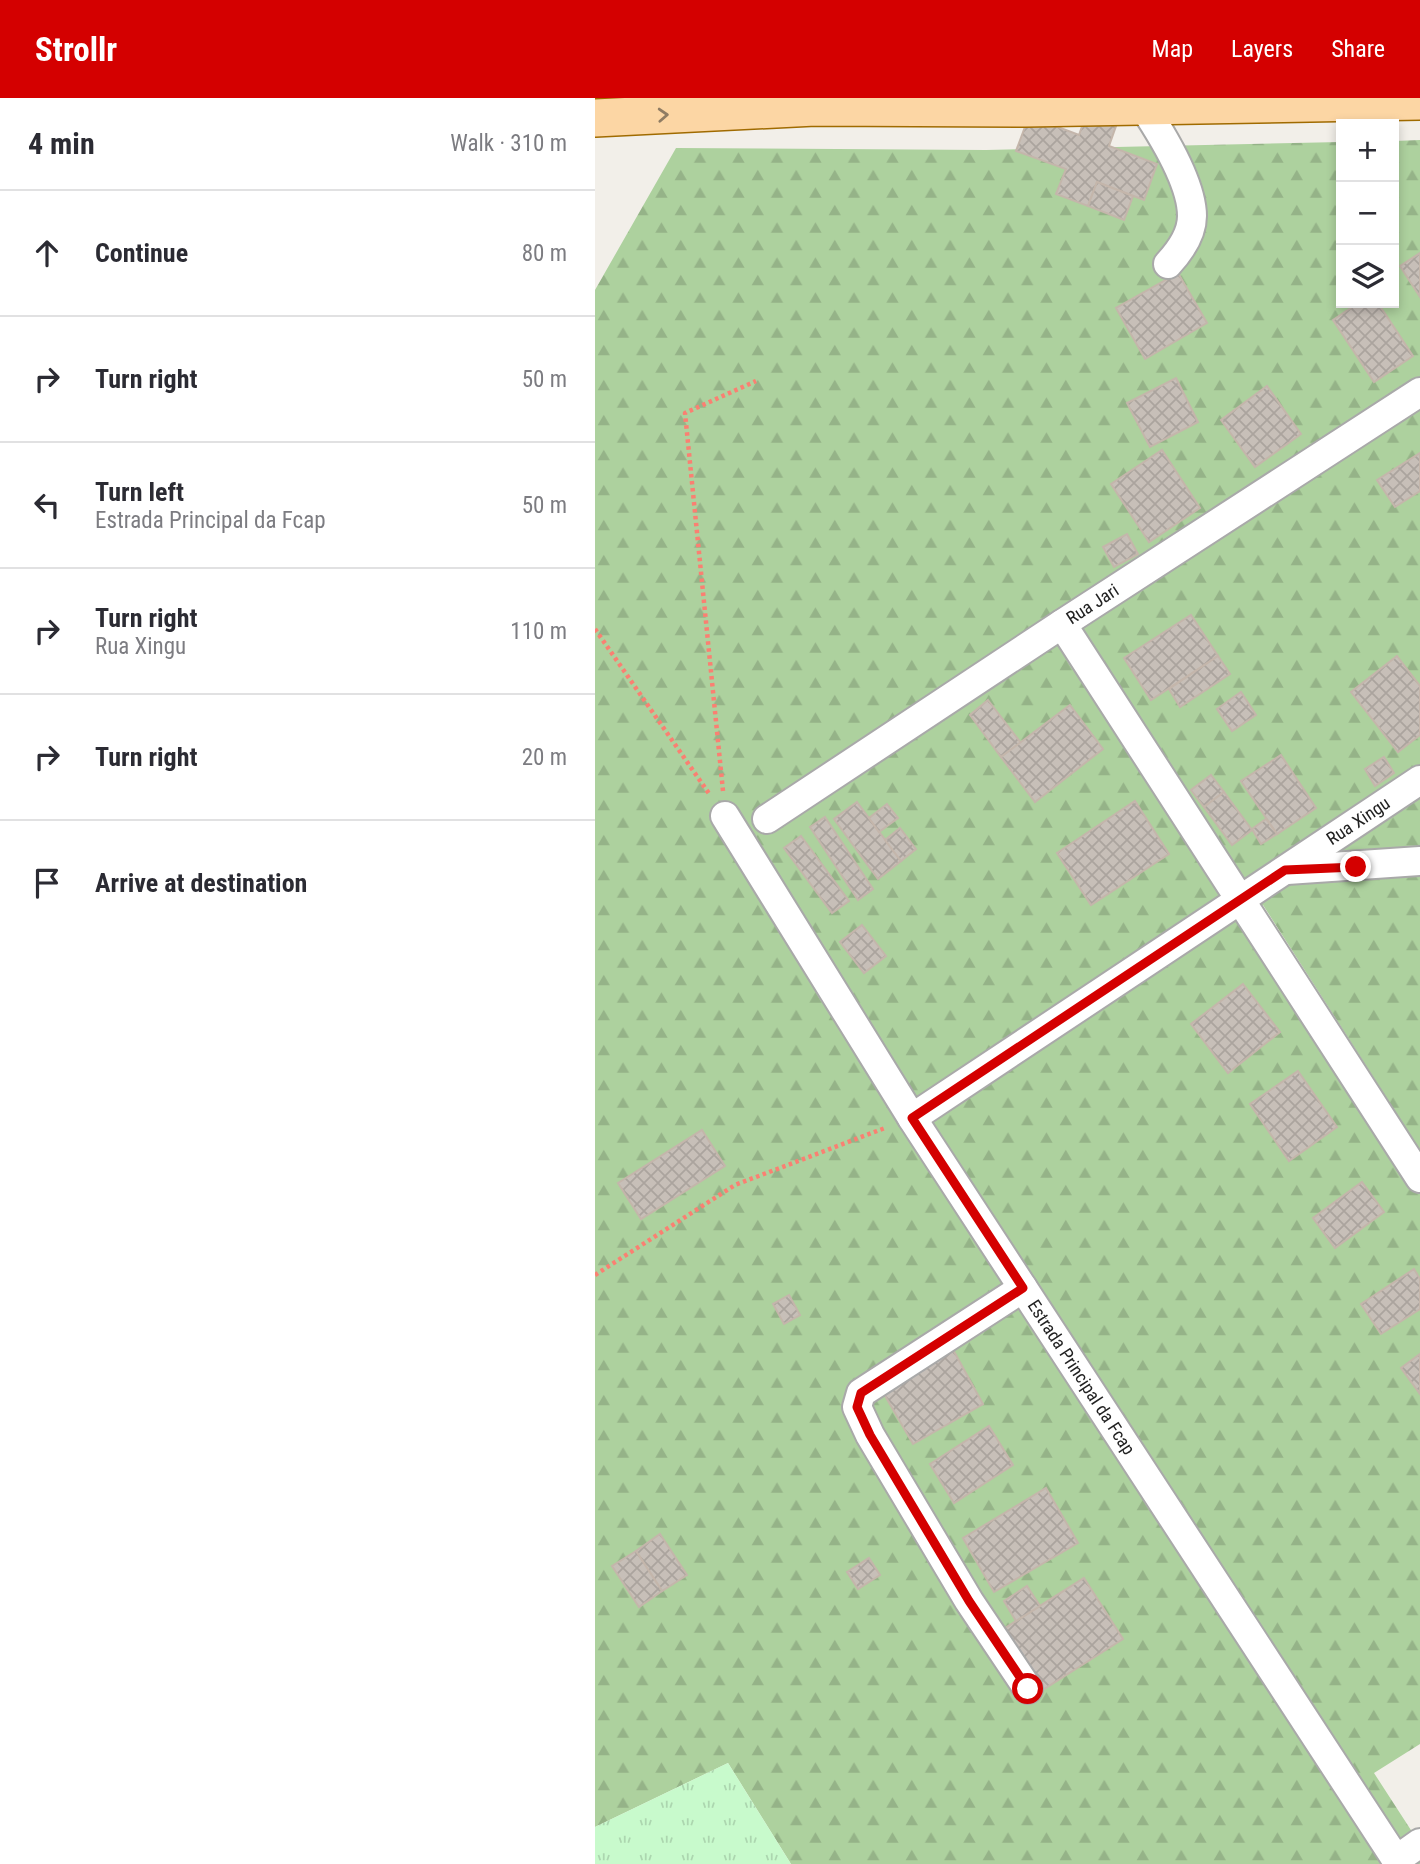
<!DOCTYPE html>
<meta charset="utf-8">
<style>
body{margin:0;font-family:"Roboto Condensed",sans-serif;background:#f2f2f3;color:#2b2b33}
.controls{position:absolute;right:21px;top:21px;display:grid;overflow:hidden;border-radius:0px;box-shadow:0 4px 10px #0003}
.controls button{width:63px;height:63px;display:grid;place-items:center;padding:0;border:0;border-bottom:2px solid #e1e1e2;background:#fff;color:#2b2b33;font:35px sans-serif}
.stop{position:absolute;width:21px;height:21px;margin:-16px;border:5px solid #d40000;border-radius:50%;background:#fff}
.stop.end{background:#d40000;border-color:#fff;box-shadow:0 2px 7px #0008}
.list{margin:0;padding:0;list-style:none}
h2{display:flex;justify-content:space-between;align-items:center;height:91px;margin:0;padding:0 28px;font-size:30px}
h2 small{font-size:23px;font-weight:400;color:#7c7c81}
.list li{display:grid;grid-template-columns:46px 1fr auto;gap:21px;align-items:center;box-sizing:border-box;height:126px;padding:0 28px;border-top:2px solid #e1e1e2}
.list b{display:block;font-size:26px;white-space:nowrap}
.list p{margin:0;font-size:23px;white-space:nowrap;color:#7c7c81}
.list em{font-size:23px;font-style:normal;color:#7c7c81}
.icon{flex:none;width:38px;height:38px;fill:none;stroke:currentColor;stroke-width:2;stroke-linecap:round;stroke-linejoin:round}
.map{position:relative;flex:none;width:825px;height:1766px;overflow:hidden}
header{display:flex;align-items:center;gap:42px;box-sizing:border-box;height:98px;padding:0 35px;background:#d40000;color:#fff}
header strong{font-size:33px}
nav{display:flex;gap:38px;margin-inline-start:auto;font-size:24px}
main{display:flex}
aside{flex:1;background:#fff}
.map>svg:first-child{display:block}
.forest{fill:url(#forest-firs)}
.park{fill:url(#park-tufts)}
.building{fill:url(#building-cross-hatch);stroke:#c4b6ab;stroke-width:2}
.lines{fill:none;stroke-linecap:round;stroke-linejoin:round}
.minor-casing{stroke:#a9a9a9;stroke-width:32}
.major-casing{stroke:#a06b00;stroke-width:40}
.path{stroke:#fa8072;stroke-width:4.5;stroke-dasharray:3.5 3.5;stroke-linecap:butt}
.minor{stroke:#fff;stroke-width:28}
.major{stroke:#fcd6a4;stroke-width:37}
.oneway{stroke:#8f7c63}
.route{stroke:#d40000;stroke-width:9}
.labels{text-anchor:middle;stroke-width:5;stroke-linejoin:round;paint-order:stroke}
.street-label{font-size:18px;fill:#222;stroke:#fff}
</style>
<header>
<strong>Strollr</strong>
<nav><a>Map</a><a>Layers</a><a>Share</a></nav>
</header>
<main>
<aside>
<h2>4 min<small>Walk · 310 m</small></h2>
<ul class="list">
<li><svg class="icon" aria-label="ahead" viewBox="0 0 24 24"><path d="M12 20V5M6 11l6-6 6 6"/></svg><div><b>Continue</b></div><em>80 m</em></li>
<li><svg class="icon" aria-label="right" viewBox="0 0 24 24"><path d="M7 20v-9h11M14 6l5 5-5 5"/></svg><div><b>Turn right</b></div><em>50 m</em></li>
<li><svg class="icon" aria-label="left" viewBox="0 0 24 24"><path d="M17 20v-9H6M10 6l-5 5 5 5"/></svg><div><b>Turn left</b><p>Estrada Principal da Fcap</p></div><em>50 m</em></li>
<li><svg class="icon" aria-label="right" viewBox="0 0 24 24"><path d="M7 20v-9h11M14 6l5 5-5 5"/></svg><div><b>Turn right</b><p>Rua Xingu</p></div><em>110 m</em></li>
<li><svg class="icon" aria-label="right" viewBox="0 0 24 24"><path d="M7 20v-9h11M14 6l5 5-5 5"/></svg><div><b>Turn right</b></div><em>20 m</em></li>
<li><svg class="icon" aria-label="arrive" viewBox="0 0 24 24"><path d="M6 21V4h12l-3 4 3 4H6"/></svg><div><b>Arrive at destination</b></div></li>
</ul>
</aside>
<div class="map">
<svg width="825" height="1766" viewBox="0 0 825 1766">
<defs>
<pattern id="forest-firs" width="22" height="20" patternUnits="userSpaceOnUse" patternTransform="scale(1.75)"><rect width="22" height="20" fill="#add19e"/><path d="M5 1l3.5 6h-7zM16 11l3.5 6h-7z" fill="#95b388"/></pattern>
<pattern id="park-tufts" width="24" height="20" patternUnits="userSpaceOnUse" patternTransform="scale(1.75)"><rect width="24" height="20" fill="#c8facc"/><path d="M3 7l-1-3M5 7V3M7 7l1-3M15 17l-1-3M17 17v-4M19 17l1-3" fill="none" stroke="#acd6af"/></pattern>
<pattern id="building-cross-hatch" width="8" height="8" patternUnits="userSpaceOnUse" patternTransform="scale(1.75)"><rect width="8" height="8" fill="#c7bfb8"/><path d="M0 0l8 8M0 8l8-8" fill="none" stroke="#aba49e"/></pattern>
</defs>
<rect width="100%" height="100%" fill="#f2efe9"/>
<polygon class="forest" points="825,42 825,1052 668,807 654,816 825,1093 825,1646 779,1675 825,1746 825,1766 196,1766 133,1665 0,1729 0,192 81,50 391,52 746,44 746,205 799,205 799,43"/>
<polygon class="park" points="133,1665 196,1766 0,1766 0,1729"/>
<g class="building">
<polygon points="491,17 521,28 514,48 562,66 549,102 502,84 493,108 461,96 471,71 421,53 434,18 484,37"/>
<polygon points="502,84 538,98 529,122 493,108"/>
<polygon points="825,155 825,199 805,168"/>
<polygon points="583,175 612,225 550,261 521,210"/>
<polygon points="763,205 783,205 818,258 779,284 738,222"/>
<polygon points="581,280 603,324 555,349 532,305"/>
<polygon points="672,288 706,336 660,369 626,322"/>
<polygon points="567,352 605,410 554,444 516,386"/>
<polygon points="825,355 825,393 800,409 782,382"/>
<polygon points="532,436 543,456 519,469 508,449"/>
<polygon points="596,517 623,558 556,602 529,560"/>
<polygon points="623,558 635,576 585,609 574,591"/>
<polygon points="802,558 825,588 825,637 803,654 756,594"/>
<polygon points="646,594 661,617 637,633 622,611"/>
<polygon points="393,602 426,645 406,659 375,617"/>
<polygon points="475,607 508,651 440,704 406,659"/>
<polygon points="686,657 721,710 682,736 646,683"/>
<polygon points="789,659 799,675 780,688 770,671"/>
<polygon points="616,677 629,694 609,709 596,692"/>
<polygon points="629,694 657,732 637,747 609,709"/>
<polygon points="540,703 574,756 496,807 462,755"/>
<polygon points="262,704 306,763 283,781 239,721"/>
<polygon points="292,706 303,720 284,734 274,720"/>
<polygon points="230,719 278,791 263,802 215,729"/>
<polygon points="671,721 682,736 666,746 657,731"/>
<polygon points="305,730 321,751 306,763 290,742"/>
<polygon points="206,738 254,803 237,815 189,750"/>
<polygon points="267,827 291,858 269,875 245,844"/>
<polygon points="648,886 685,934 633,975 596,926"/>
<polygon points="703,973 742,1029 694,1063 655,1006"/>
<polygon points="107,1032 130,1068 46,1121 23,1085"/>
<polygon points="767,1084 789,1114 740,1150 718,1120"/>
<polygon points="819,1171 825,1181 825,1211 786,1236 766,1206"/>
<polygon points="194,1197 205,1217 189,1226 178,1206"/>
<polygon points="356,1248 388,1306 318,1346 285,1289"/>
<polygon points="825,1256 825,1296 806,1270"/>
<polygon points="394,1328 418,1367 359,1405 335,1366"/>
<polygon points="451,1390 483,1445 399,1494 368,1440"/>
<polygon points="65,1436 92,1477 67,1493 41,1453"/>
<polygon points="41,1453 67,1493 44,1509 17,1468"/>
<polygon points="274,1460 285,1477 263,1491 252,1474"/>
<polygon points="489,1480 528,1541 449,1591 410,1530"/>
<polygon points="432,1488 445,1508 421,1523 409,1503"/>
</g>
<g class="lines">
<g class="minor-casing">
<g id="minor">
<path d="M548,8c18,27 49,77 49,110 0,18 -12,35 -24,48"/>
<polyline points="467,526 825,1080"/>
<path id="s1" d="M130,718l187,302 487,746"/>
<path id="s2" d="M172,721l295,-195 358,-232"/>
<polyline points="692,772 825,763"/>
<path id="s3" d="M317,1020l508,-338"/>
<polyline points="428,1190 266,1295 262,1309 275,1337 374,1503 433,1591"/>
<polyline points="801,1762 825,1745"/>
</g>
</g>
<g class="major-casing">
<polyline id="major" points="0,20 220,9 430,10 825,3"/>
</g>
<g class="path">
<polyline points="0,531 115,697"/>
<polyline points="128,693 90,315 161,283"/>
<polyline points="0,1177 140,1087 290,1030"/>
</g>
<use href="#minor" class="minor"/>
<use href="#major" class="major"/>
</g>
<defs><path id="oneway-chevron" d="M-2-3.5L2.5 0L-2 3.5" fill="none" stroke-width="1.6" stroke-linecap="round" stroke-linejoin="round" transform="scale(1.75)"/></defs>
<use class="oneway" href="#oneway-chevron" transform="translate(68 17) rotate(-3)"/>
<g class="lines">
<polyline class="route" points="433,1591 374,1503 275,1337 262,1309 266,1295 428,1190 317,1020 690,772 761,769"/>
</g>
<g class="labels">
<g class="street-label">
<text dy="6" stroke="none"><textPath href="#s2" startOffset="390">Rua Jari</textPath></text>
<text dy="6" stroke="none"><textPath href="#s3" startOffset="536">Rua Xingu</textPath></text>
<text dy="6" stroke="none"><textPath href="#s1" startOffset="665">Estrada Principal da Fcap</textPath></text>
</g>
</g>
</svg>
<div class="controls">
<button>+</button>
<button>−</button>
<button><svg class="icon" aria-label="layers" viewBox="0 0 24 24"><path d="M12 4l9 5-9 5-9-5zM3 14l9 5 9-5"/></svg></button>
</div>
<div class="stop" style="left:433px;top:1591px"></div>
<div class="stop end" style="left:761px;top:769px"></div>
</div>
</main>
